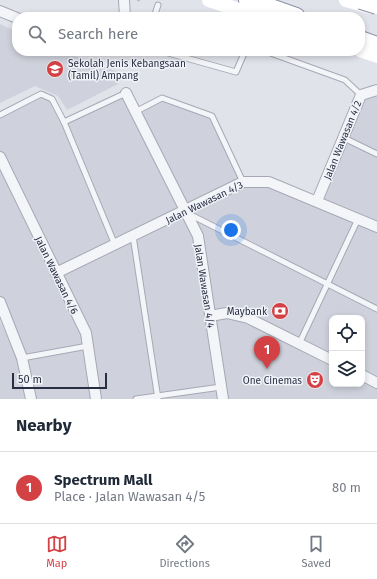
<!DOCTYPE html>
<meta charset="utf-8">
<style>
body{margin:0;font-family:"Fira Sans",sans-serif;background:#f6f6f7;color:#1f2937}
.controls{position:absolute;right:12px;bottom:12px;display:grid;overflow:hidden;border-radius:8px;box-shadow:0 2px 6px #0003}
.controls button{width:36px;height:36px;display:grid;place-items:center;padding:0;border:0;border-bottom:1px solid #e0e1e3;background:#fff;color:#1f2937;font:20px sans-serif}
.scale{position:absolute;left:12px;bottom:10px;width:95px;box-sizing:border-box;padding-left:4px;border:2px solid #282f43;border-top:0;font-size:11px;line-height:14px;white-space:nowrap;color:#282f43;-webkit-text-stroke:3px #f1f3f8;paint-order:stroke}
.you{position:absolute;left:231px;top:230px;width:14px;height:14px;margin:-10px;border:3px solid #fff;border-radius:50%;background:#1a73e8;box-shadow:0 0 0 6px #1a73e833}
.badge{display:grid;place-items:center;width:26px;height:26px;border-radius:50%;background:#d44145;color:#fff;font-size:13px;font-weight:700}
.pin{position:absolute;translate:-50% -33px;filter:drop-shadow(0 1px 2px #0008)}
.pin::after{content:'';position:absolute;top:21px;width:14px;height:12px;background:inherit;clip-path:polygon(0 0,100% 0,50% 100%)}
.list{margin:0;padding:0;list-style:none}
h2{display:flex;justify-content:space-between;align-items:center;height:52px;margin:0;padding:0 16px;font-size:17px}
h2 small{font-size:13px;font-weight:400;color:#747a83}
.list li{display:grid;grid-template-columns:26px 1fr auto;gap:12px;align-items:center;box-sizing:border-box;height:72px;padding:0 16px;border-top:1px solid #e0e1e3}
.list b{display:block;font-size:15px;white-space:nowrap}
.list p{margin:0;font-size:13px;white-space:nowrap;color:#747a83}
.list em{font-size:13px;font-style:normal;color:#747a83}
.icon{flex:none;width:22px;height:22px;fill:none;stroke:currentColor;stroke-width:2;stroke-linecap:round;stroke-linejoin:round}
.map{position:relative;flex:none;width:377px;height:399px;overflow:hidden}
.search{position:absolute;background:#fff;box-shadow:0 2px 6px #0003;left:12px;right:12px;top:12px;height:44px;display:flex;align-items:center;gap:10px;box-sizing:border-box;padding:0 14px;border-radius:16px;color:#747a83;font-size:15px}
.sheet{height:124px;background:#fff}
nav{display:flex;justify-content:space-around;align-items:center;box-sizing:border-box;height:56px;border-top:1px solid #e0e1e3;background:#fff;font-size:11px;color:#747a83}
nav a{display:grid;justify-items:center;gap:2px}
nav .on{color:#d44145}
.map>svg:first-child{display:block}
.built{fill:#cfd2dc;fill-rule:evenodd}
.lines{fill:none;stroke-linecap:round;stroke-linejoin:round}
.lane-casing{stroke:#a6a9b5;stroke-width:7}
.street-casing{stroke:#a6a9b5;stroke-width:12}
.highway-casing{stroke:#888fa2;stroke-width:20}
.path{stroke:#bbbec5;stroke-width:2.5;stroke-dasharray:3 3;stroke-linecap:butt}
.lane{stroke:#f4f5f8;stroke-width:5}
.street{stroke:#f4f5f8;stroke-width:10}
.secondary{stroke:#fff;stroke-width:14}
.highway{stroke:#fff;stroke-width:18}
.highway-bridge-casing{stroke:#888fa2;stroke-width:20;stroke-linecap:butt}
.highway-bridge{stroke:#fff;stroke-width:18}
.labels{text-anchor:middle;stroke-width:3;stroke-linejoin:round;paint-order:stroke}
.poi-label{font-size:10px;fill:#282f43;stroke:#f1f3f8;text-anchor:end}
.street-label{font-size:10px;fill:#282f43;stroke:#f1f3f8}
</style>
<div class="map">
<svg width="377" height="399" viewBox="0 0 377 399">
<rect width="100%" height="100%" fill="#e1e3ea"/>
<g class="built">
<polygon points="0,24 17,32 17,51 62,51 118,72 118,84 67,110 58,96 35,86 0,103"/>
<path d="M377,96v303h-343l-8,-45 -26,-59v-177l42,-21 8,4 12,24 60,-28 10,19 30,-15 48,17 32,69 28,-1 50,21 45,-109zM332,318h30v66h-30z"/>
<polygon points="0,321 19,362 25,399 0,399"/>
</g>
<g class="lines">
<g class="lane-casing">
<g id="lane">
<polyline points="154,17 158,5"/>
<polyline points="161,51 236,72 245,51"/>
<polyline points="265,51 345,80 361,95"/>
<polyline points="135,112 162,98 212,116 243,182"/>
<polyline points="0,115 41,94 52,99 64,122 126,93"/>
<polyline points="64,122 115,245"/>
<polyline points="344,138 377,154"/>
<polyline points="189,214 377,309"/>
<polyline points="133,236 158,399"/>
<polyline points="299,344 358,219"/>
<polyline points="22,358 88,346"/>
<polyline points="136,399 221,387"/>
</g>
</g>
<g class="street-casing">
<g id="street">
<polyline points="124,0 125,17"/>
<polyline points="0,11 17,18"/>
<polyline points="126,93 198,236 223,399"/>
<polyline points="0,157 86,333 96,399"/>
<polyline points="317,201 361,95 377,90"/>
<polyline points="56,273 243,182 269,182 377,227"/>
<polyline points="0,302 22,358 31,399"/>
<polyline points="210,316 227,313 248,318 332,360"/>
<polyline points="362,375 377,383"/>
</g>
</g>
<g class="highway-casing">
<g id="highway">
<polyline points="248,0 296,17"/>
<polyline points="360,40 377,46"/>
</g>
</g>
<polyline class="path" points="137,0 140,0"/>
<use href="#lane" class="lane"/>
<use href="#street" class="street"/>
<g class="secondary">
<polyline points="209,0 260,17"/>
<polyline points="346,0 371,7"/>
<polyline points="360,50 377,56"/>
</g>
<use href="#highway" class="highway"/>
<g class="highway-bridge-casing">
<polyline id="highway-bridge" points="361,0 377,5"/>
</g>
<use href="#highway-bridge" class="highway-bridge"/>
</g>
<defs>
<g id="school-disc" transform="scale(0.9)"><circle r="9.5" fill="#d44145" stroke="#f1f3f8"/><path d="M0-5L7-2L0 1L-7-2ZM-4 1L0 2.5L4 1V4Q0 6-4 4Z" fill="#fff"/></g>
<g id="bank-disc" transform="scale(0.9)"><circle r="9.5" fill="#d44145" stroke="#f1f3f8"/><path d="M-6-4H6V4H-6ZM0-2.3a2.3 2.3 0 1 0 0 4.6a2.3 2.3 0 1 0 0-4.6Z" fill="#fff"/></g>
<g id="theatre-disc" transform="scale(0.9)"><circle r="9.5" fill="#d44145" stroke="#f1f3f8"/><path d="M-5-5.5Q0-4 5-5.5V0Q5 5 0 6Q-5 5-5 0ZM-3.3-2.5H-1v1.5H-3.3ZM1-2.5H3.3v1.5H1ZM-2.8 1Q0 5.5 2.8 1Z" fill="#fff"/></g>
</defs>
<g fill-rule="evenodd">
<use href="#school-disc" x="55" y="69"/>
<use href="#bank-disc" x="280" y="311"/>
<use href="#theatre-disc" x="315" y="380"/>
</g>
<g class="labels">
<g class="poi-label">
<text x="68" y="67" text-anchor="start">Sekolah Jenis Kebangsaan<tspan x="68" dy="12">(Tamil) Ampang</tspan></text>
<text x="267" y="315">Maybank</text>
<text x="302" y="384">One Cinemas</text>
</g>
<g class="street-label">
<text transform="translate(342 140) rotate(-68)" y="4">Jalan Wawasan 4/2</text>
<text transform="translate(204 202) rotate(-26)" y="4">Jalan Wawasan 4/3</text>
<text transform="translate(57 275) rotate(64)" y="4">Jalan Wawasan 4/6</text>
<text transform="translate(205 286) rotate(81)" y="4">Jalan Wawasan 4/4</text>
</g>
</g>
</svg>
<div class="controls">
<button><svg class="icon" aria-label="locate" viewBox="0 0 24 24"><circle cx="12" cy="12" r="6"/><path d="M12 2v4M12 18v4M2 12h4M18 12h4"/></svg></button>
<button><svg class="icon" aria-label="layers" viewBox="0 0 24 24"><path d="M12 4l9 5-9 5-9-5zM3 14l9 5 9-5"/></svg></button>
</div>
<div class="scale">50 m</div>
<div class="you"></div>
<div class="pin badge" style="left:267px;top:369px">1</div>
<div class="search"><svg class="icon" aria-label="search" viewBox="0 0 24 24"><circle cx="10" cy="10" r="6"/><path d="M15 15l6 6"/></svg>Search here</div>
</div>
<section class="sheet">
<h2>Nearby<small></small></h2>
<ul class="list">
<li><span class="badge">1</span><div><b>Spectrum Mall</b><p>Place · Jalan Wawasan 4/5</p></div><em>80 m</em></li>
</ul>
</section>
<nav>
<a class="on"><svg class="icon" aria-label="map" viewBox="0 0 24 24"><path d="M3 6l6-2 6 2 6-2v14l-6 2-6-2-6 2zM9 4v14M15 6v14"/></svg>Map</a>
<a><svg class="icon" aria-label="directions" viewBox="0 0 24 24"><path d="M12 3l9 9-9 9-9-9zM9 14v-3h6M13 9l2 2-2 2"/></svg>Directions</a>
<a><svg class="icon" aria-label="saved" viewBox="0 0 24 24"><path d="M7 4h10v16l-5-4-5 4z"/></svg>Saved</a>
</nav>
